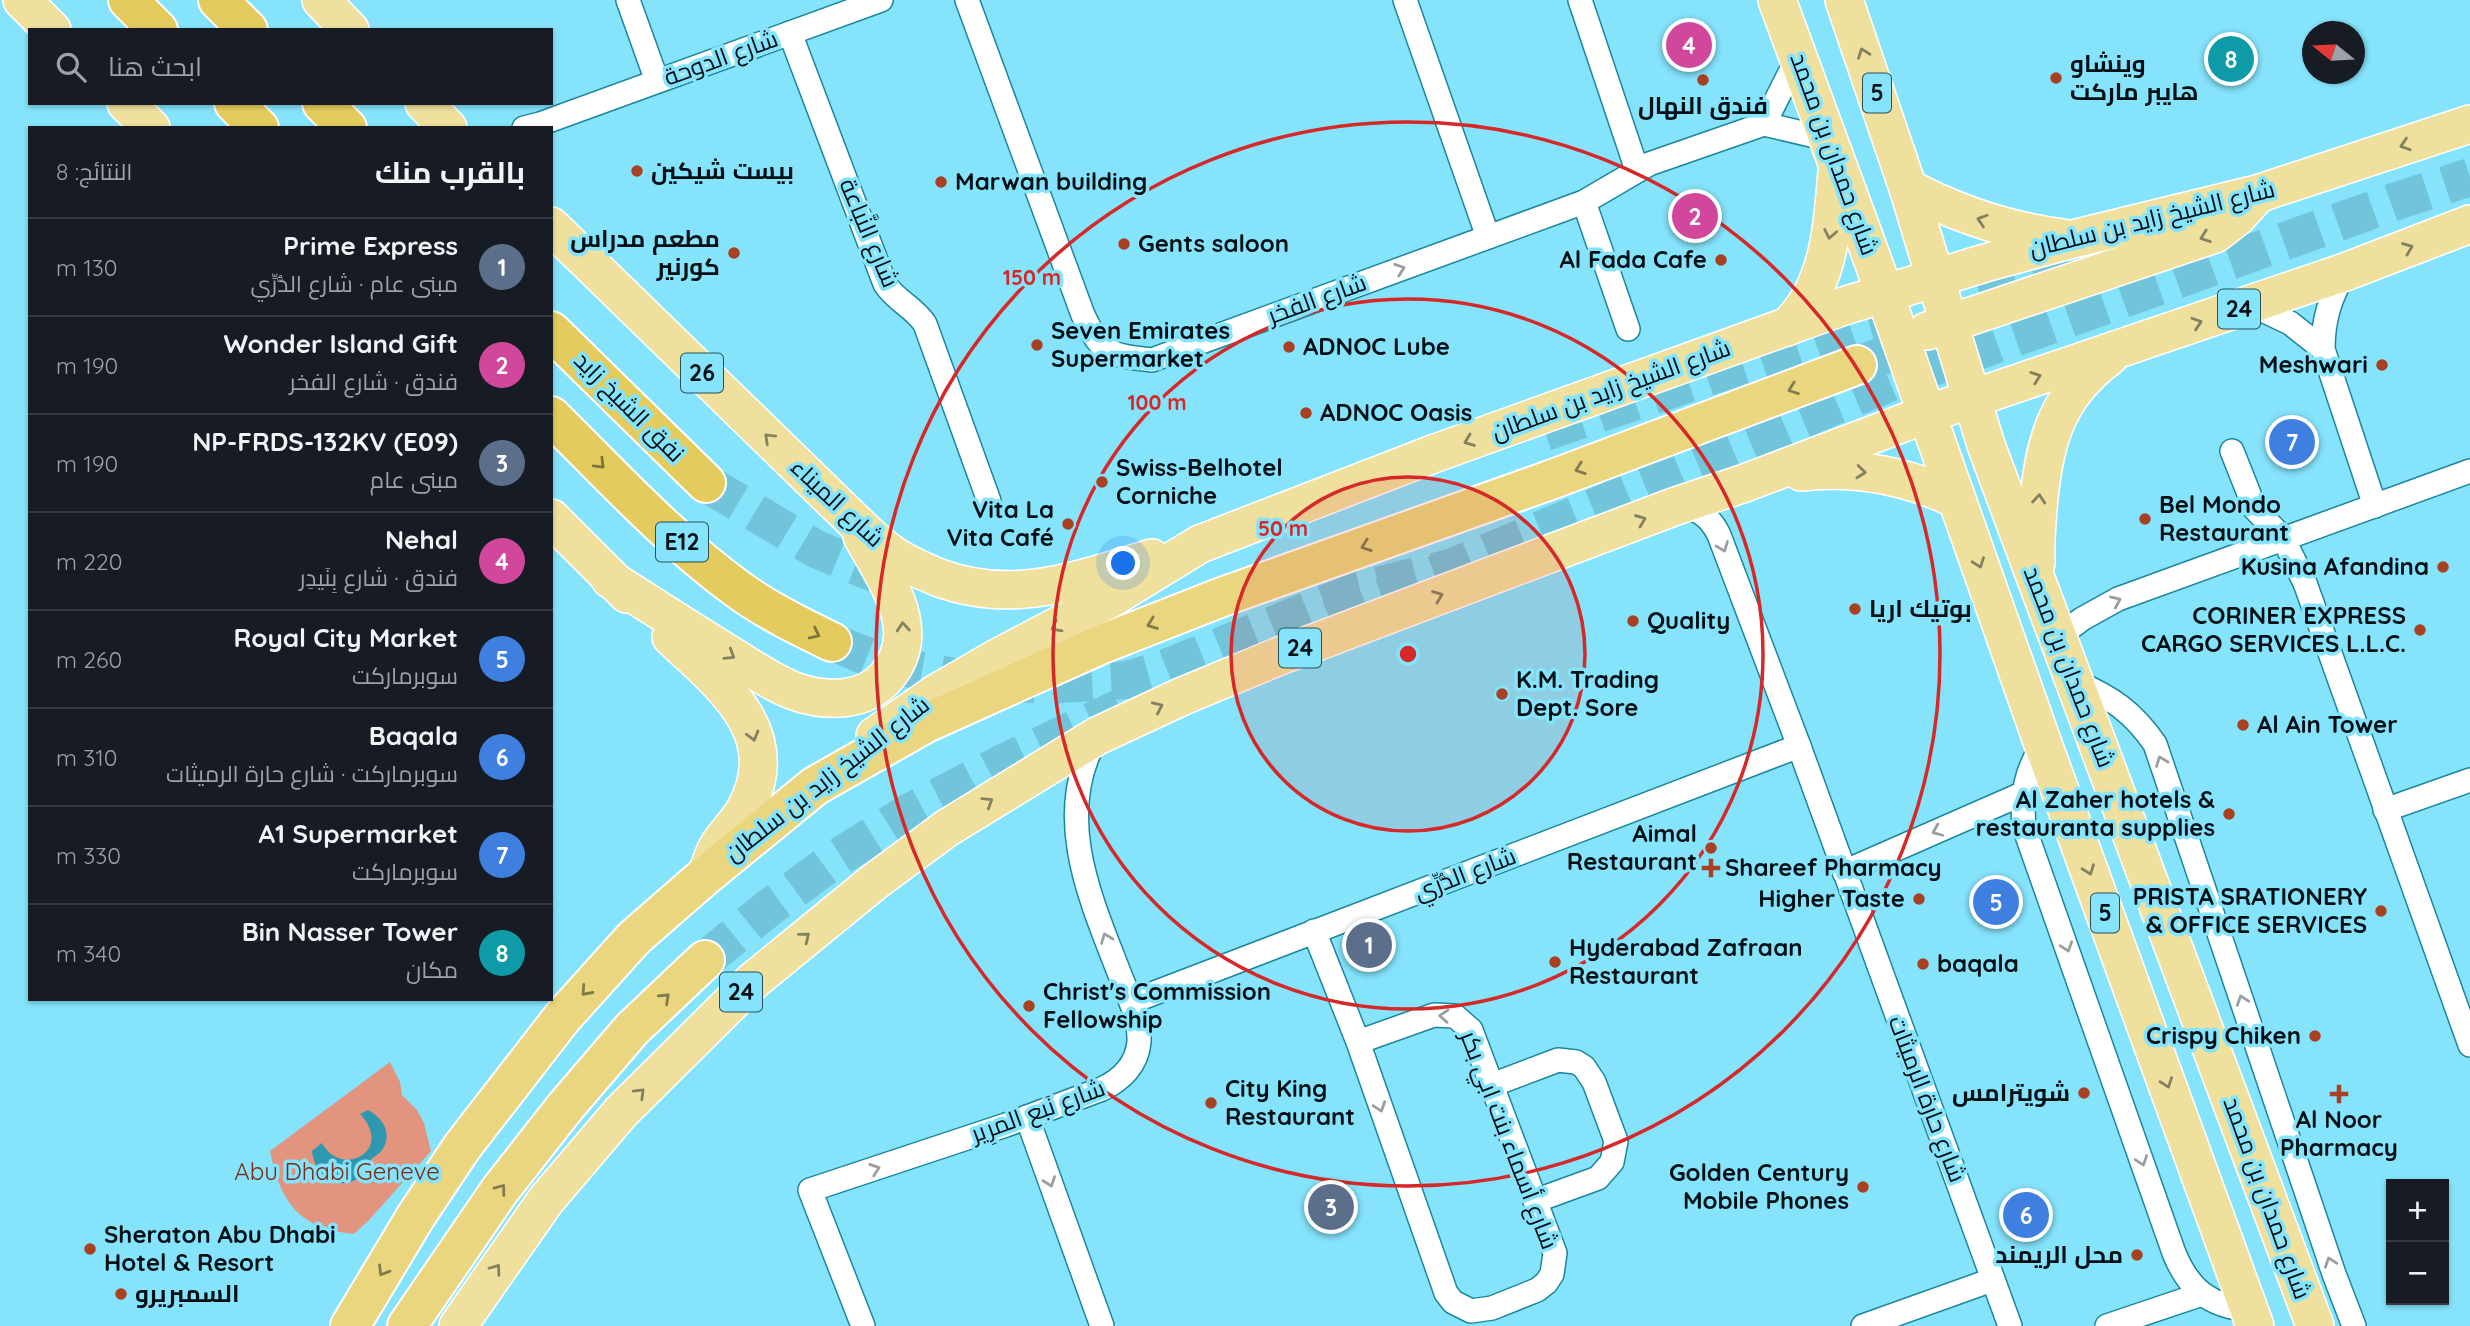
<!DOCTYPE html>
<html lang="ar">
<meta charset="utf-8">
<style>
body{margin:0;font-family:Quicksand,Cairo,sans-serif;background:#20242c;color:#f1f3f6;direction:rtl}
.controls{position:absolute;right:21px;bottom:21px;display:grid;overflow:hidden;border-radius:0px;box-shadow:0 2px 5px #0004}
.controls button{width:63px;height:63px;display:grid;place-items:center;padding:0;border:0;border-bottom:2px solid #363941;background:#171b24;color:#f1f3f6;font:35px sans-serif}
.compass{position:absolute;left:2302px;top:21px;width:63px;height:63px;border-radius:50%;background:#171b24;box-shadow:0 2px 5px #0004;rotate:288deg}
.you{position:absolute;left:1124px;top:564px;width:24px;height:24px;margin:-18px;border:5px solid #fff;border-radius:50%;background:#1a73e8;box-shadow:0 0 0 10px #1a73e833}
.badge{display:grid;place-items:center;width:46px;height:46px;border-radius:50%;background:#d0a297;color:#fff;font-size:23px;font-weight:700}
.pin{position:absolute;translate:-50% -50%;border:4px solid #fff;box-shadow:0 2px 7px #0006}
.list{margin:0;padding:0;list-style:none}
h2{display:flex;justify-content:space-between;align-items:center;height:91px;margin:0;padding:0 28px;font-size:30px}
h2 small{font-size:23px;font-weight:400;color:#9ea1a6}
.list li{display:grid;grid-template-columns:46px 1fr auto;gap:21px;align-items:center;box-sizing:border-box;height:98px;padding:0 28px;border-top:2px solid #363941}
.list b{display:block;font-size:26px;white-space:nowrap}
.list p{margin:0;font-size:23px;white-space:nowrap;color:#9ea1a6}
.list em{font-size:23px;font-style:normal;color:#9ea1a6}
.icon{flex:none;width:38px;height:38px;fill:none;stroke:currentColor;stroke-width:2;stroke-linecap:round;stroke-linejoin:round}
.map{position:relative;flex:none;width:2470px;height:1326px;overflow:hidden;direction:ltr}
.search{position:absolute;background:#171b24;box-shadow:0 2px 5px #0004;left:28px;top:28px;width:525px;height:77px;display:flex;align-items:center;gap:18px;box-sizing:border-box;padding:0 24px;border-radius:0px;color:#9ea1a6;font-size:26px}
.panel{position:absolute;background:#171b24;box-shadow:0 2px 5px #0004;left:28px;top:126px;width:525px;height:875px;border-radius:0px;direction:rtl}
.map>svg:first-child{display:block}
.green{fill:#e2947e}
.water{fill:#2e98b0}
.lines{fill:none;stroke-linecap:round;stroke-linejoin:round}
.trunk-tunnel{stroke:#71c4d9;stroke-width:38;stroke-dasharray:38 19;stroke-linecap:butt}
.motorway-tunnel{stroke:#71c4d9;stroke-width:38;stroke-dasharray:38 19;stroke-linecap:butt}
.minor-casing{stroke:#1b869d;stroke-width:26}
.primary-casing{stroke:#fff;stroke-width:40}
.trunk-casing{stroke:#fff;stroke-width:42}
.motorway-casing{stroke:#fff;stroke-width:42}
.minor{stroke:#fff;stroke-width:23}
.primary{stroke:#efe09e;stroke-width:37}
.trunk{stroke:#ead67e;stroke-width:38}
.motorway{stroke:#e4cb5d;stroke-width:38}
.oneway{stroke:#838260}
.oneway2{stroke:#999fa1}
.oneway3{stroke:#817c4e}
.oneway4{stroke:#7d763c}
.ring{fill:none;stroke:#d62828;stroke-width:3.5}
.poi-dot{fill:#a84022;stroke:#85e4fc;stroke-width:2.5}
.labels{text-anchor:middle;stroke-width:7;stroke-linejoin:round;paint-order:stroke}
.shield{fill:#85e4fc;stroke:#284f5a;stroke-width:2}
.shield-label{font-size:23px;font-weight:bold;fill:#000f14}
.street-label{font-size:24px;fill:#000f14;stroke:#85e4fc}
.poi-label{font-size:24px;font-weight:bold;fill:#000f14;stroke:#85e4fc;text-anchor:start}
.park-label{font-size:24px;fill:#7c2b14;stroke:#85e4fc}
.centre{fill:#d62828;stroke:#85e4fc;stroke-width:3.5}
.ring-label{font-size:21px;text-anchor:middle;font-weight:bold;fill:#d62828;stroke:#85e4fc;stroke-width:7;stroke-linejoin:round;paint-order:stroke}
</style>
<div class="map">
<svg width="2470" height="1326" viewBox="0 0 2470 1326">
<rect width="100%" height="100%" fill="#85e4fc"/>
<path class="green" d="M390,1062l10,20 2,13 15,15 7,13 7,28 -61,68 -16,15c-55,-5 -74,-32 -84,-83z"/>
<path class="water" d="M368,1110c15,8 25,24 14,40 -3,5 -10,7 -12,11 -3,5 -3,9 -8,14 -21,20 -48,0 -50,-24l10,-8c19,36 73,8 38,-29z"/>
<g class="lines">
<g class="trunk-tunnel">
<polyline points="1857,365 1934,338"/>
<polyline points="1330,619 1891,382 2397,201 2470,177"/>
<polyline points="705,960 770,907 834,860 910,812 1001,764 1120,708"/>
</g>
<g class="motorway-tunnel">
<polyline points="1545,432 1864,324 2075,265"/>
<polyline points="706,483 816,549 869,571 908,583"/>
<polyline points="832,642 876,660 916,670 972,680 1047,685 1126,680 1161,670 1360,590 1455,567"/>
</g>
<g class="minor-casing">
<g id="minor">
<polyline points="628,0 657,81"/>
<path d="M967,0l116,315c19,40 27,40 69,45l432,-158 65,-38 115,-40 64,15"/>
<polyline points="1405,0 1488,237"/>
<polyline points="1580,0 1637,170"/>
<path d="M790,33l95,251c11,17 29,23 40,40l64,177"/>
<polyline points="1764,124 1798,57"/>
<polyline points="524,128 540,124 881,0"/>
<polyline points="1584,202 1628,329"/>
<path d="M2345,272c-15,25 -22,48 -22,77l52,157"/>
<polyline points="2252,305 2290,323 2323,349"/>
<polyline points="2232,451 2255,509 2283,538 2305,583 2470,1045"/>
<path d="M1676,506c21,1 34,10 43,29l80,211 211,580"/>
<polyline points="2058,637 2082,619 2118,599 2470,471"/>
<path d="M2076,682c36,16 56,29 79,62l179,530 20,52"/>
<path d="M2043,744c-17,27 -22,50 -19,83l150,426c15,37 36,53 75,57"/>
<polyline points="2385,810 2470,780"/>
<polyline points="1844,872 2022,794"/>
<polyline points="1314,931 1358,1042 1446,1293 1453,1302 1471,1311 1492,1308 1537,1290 1546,1283 1552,1274 1555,1253 1471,1030 1455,1016 1434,1015 1358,1042"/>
<polyline points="1131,1002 1799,746"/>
<polyline points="1492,1085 1558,1060 1576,1062 1584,1067 1594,1082 1616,1141 1612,1162 1598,1178 1535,1201"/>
<polyline points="1027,1117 1102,1326"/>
<path d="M863,1326l-53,-136 196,-65 96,-36c19,-9 35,-24 37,-47 1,-23 -11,-47 -19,-67 -29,-75 -67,-157 -25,-235"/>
<polyline points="1863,1326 1992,1280"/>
<polyline points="2107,1326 2202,1294"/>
</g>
</g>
<g class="primary-casing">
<g id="primary">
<polyline points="22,0 52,30"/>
<polyline points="321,0 350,30"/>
<polyline points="1777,0 1873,261 2043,744 2255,1326"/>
<polyline points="1844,0 1908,188 1986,445 2315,1326"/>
<polyline points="126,103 151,128"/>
<polyline points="424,103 448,128"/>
<path d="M1908,188c49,26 100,43 155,50"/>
<path d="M551,226l302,294c12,11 23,23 36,32 14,11 32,18 48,25 76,29 141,3 215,-19"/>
<path d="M1787,327c43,-41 45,-99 50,-155"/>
<polyline points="1927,331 2215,234 2237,217 2257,195"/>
<path d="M1801,472c55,-6 106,4 155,27"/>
<polyline points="551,518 627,594"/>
<path d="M2036,563c-1,-22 1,-44 3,-65 6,-61 20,-104 70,-141"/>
<path d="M610,579c41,26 81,52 122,77 21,13 42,28 65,36 30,10 68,10 89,-15 40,-46 -1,-98 -24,-141"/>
<path d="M671,637c49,46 115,95 75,171 -8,15 -21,26 -29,40 -4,8 -7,17 -10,25"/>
<polyline points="875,736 938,692 997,658 1115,596 1200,544 1433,454 1847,305 1985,263 2073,239 2257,194 2470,124"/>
<polyline points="458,1326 546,1200 621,1112 753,981 874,882 947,828 1097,736 1183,696 1282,655 1676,506 1745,483 1927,414 2345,272 2470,224"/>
</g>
</g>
<g class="trunk-casing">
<g id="trunk">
<polyline points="350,1326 416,1216 462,1147 562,1018 634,938 705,876 815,786 926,723 1102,644 1222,597 1553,479 1857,365"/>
<polyline points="407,1326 500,1190 566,1106 632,1029 705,960"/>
</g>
</g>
<g class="motorway-casing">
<g id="motorway">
<polyline points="128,0 158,30"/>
<polyline points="218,0 248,30"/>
<polyline points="234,103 259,128"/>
<polyline points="322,103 347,128"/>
<polyline points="551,331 706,483"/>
<path d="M551,416c60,59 119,124 188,174 29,21 60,36 93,52"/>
</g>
</g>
<use href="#minor" class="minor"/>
<use href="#primary" class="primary"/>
<use href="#trunk" class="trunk"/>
<use href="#motorway" class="motorway"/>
</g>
<defs><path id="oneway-chevron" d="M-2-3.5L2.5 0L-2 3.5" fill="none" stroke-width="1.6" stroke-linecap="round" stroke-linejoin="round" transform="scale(1.75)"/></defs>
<g class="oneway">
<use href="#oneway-chevron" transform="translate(1863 53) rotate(-110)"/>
<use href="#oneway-chevron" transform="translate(2405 145) rotate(162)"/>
<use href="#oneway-chevron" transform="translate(1982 220) rotate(-162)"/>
<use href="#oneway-chevron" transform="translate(1830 234) rotate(101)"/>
<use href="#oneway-chevron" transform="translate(2205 237) rotate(160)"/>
<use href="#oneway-chevron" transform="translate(2408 248) rotate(-21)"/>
<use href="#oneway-chevron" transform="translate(2197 323) rotate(-18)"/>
<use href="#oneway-chevron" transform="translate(2036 377) rotate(-19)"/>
<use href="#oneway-chevron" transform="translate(769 438) rotate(-136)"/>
<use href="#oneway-chevron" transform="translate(1469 441) rotate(159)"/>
<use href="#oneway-chevron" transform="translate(1861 472) rotate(6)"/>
<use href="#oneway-chevron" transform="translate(2039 499) rotate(-85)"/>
<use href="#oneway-chevron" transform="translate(1641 520) rotate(-21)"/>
<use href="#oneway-chevron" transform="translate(1979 563) rotate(70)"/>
<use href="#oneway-chevron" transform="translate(1438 596) rotate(-21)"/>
<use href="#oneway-chevron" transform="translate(903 627) rotate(-94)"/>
<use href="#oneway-chevron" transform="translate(1056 627) rotate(152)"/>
<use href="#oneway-chevron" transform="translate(730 655) rotate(32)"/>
<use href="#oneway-chevron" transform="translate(1158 707) rotate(-25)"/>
<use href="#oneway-chevron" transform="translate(753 736) rotate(75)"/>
<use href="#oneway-chevron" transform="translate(988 802) rotate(-32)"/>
<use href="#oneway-chevron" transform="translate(2089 870) rotate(70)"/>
<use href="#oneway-chevron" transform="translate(805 937) rotate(-39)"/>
<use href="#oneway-chevron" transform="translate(2167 1083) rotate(70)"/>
<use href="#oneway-chevron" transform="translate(640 1093) rotate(-45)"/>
<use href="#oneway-chevron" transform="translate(496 1269) rotate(-54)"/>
</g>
<g class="oneway2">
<use href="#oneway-chevron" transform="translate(1400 269) rotate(-20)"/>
<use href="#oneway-chevron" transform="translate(1723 547) rotate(69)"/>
<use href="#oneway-chevron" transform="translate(2116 601) rotate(-24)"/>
<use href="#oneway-chevron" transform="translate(2161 761) rotate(-111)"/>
<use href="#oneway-chevron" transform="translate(1937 831) rotate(157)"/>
<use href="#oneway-chevron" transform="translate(1106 938) rotate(-111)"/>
<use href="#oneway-chevron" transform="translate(2067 947) rotate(71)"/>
<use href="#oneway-chevron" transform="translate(2242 1000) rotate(-109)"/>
<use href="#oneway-chevron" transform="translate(1444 1016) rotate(-176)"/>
<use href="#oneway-chevron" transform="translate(1380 1107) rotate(71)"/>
<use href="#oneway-chevron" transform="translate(2142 1161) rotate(71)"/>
<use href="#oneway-chevron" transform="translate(875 1169) rotate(-19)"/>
<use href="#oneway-chevron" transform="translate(1050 1182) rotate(70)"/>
<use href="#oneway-chevron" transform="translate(2330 1262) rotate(-109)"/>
</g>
<g class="oneway3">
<use href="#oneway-chevron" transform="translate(1793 389) rotate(160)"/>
<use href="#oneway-chevron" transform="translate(1580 469) rotate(160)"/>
<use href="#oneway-chevron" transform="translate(1366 546) rotate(160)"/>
<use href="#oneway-chevron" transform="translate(1152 624) rotate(159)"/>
<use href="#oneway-chevron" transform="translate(586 991) rotate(132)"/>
<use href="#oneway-chevron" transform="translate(665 998) rotate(-43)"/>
<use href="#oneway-chevron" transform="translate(501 1189) rotate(-53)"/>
<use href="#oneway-chevron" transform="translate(383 1271) rotate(121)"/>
</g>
<g class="oneway4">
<use href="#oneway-chevron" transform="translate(600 464) rotate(45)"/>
<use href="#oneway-chevron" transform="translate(815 634) rotate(26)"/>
</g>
<circle cx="1408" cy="654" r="177" fill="#d62828" fill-opacity=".12"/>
<g class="ring">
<circle cx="1408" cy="654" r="177"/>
<circle cx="1408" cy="654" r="355"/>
<circle cx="1408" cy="654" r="532"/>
</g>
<g class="poi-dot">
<circle cx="2056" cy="78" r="7"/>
<circle cx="1703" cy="80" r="7"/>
<circle cx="637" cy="171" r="7"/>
<circle cx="941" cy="182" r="7"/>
<circle cx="1124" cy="244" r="7"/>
<circle cx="734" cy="253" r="7"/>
<circle cx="1721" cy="260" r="7"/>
<circle cx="1037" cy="345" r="7"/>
<circle cx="1289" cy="347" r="7"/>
<circle cx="2382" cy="365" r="7"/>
<circle cx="1306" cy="413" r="7"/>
<circle cx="1102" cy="482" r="7"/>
<circle cx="2145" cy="519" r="7"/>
<circle cx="1068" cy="524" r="7"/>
<circle cx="2443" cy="567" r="7"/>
<circle cx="1855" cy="609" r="7"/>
<circle cx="1633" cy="621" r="7"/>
<circle cx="2420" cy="630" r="7"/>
<circle cx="1502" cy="694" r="7"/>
<circle cx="2243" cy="725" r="7"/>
<circle cx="2229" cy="814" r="7"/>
<circle cx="1711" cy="848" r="7"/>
<path d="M1707.5 857.5h7v7h7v7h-7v7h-7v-7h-7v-7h7z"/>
<circle cx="1919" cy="899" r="7"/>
<circle cx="2381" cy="911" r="7"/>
<circle cx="1555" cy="962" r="7"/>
<circle cx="1923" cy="964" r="7"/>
<circle cx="1029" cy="1006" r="7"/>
<circle cx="2315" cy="1036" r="7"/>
<circle cx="2084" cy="1093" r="7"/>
<path d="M2335.5 1083.5h7v7h7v7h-7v7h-7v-7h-7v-7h7z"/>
<circle cx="1211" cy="1103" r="7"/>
<circle cx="1863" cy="1187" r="7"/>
<circle cx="90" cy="1249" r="7"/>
<circle cx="2137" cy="1255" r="7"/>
<circle cx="121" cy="1294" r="7"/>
</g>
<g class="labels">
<g class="shield">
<rect x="1863" y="73.5" width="28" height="39" rx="5"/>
<rect x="2218" y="289.5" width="42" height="39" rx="5"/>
<rect x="681" y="353.5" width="42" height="39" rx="5"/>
<rect x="656" y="522.5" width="52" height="39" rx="5"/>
<rect x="1279" y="628.5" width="42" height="39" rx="5"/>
<rect x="2091" y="893.5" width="28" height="39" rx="5"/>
<rect x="720" y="972.5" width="42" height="39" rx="5"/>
</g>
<g class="shield-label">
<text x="1877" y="101">5</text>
<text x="2239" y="317">24</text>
<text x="702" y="381">26</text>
<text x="682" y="550">E12</text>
<text x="1300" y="656">24</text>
<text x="2105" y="921">5</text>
<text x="741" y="1000">24</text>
</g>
<g class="street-label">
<text transform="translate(721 58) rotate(-20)" y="8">شارع الدوحة</text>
<text transform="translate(1834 154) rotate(70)" y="8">شارع حمدان بن محمد</text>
<text transform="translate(2152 219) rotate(-14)" y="8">شارع الشيخ زايد بن سلطان</text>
<text transform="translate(869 233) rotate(67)" y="8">شارع النَّباعة</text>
<text transform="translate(1317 299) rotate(-20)" y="8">شارع الفخر</text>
<text transform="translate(1611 390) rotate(-20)" y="8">شارع الشيخ زايد بن سلطان</text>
<text transform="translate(629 407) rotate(45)" y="8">نفق الشيخ زايد</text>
<text transform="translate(837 503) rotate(43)" y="8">شارع الميناء</text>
<text transform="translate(2069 667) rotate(69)" y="8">شارع حمدان بن محمد</text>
<text transform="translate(827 779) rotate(-38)" y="8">شارع الشيخ زايد بن سلطان</text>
<text transform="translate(1465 874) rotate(-21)" y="8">شارع الدُّرِّي</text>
<text transform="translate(1927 1099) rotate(69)" y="8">شارع حارة الرميثات</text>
<text transform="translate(1038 1111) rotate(-20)" y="8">شارع نَبع المرِير</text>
<text transform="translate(1509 1140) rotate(69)" y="8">شارع أسماء بنت ابي بكر</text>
<text transform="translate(2267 1198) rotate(70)" y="8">شارع حمدان بن محمد</text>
</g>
<g class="poi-label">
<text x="2070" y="72">وينشاو<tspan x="2070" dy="28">هايبر ماركت</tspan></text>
<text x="1703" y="114" text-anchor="middle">فندق النهال</text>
<text x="651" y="179">بيست شيكين</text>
<text x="955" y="190">Marwan building</text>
<text x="720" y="247" text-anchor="end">مطعم مدراس<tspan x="720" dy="28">كورنير</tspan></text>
<text x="1138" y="252">Gents saloon</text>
<text x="1707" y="268" text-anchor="end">Al Fada Cafe</text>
<text x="1051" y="339">Seven Emirates<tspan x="1051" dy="28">Supermarket</tspan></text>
<text x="1303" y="355">ADNOC Lube</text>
<text x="2368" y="373" text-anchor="end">Meshwari</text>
<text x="1320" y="421">ADNOC Oasis</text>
<text x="1116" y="476">Swiss-Belhotel<tspan x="1116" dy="28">Corniche</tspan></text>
<text x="2159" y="513">Bel Mondo<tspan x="2159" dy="28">Restaurant</tspan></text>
<text x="1054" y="518" text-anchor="end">Vita La<tspan x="1054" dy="28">Vita Café</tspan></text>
<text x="2429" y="575" text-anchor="end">Kusina Afandina</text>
<text x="1869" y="617">بوتيك اريا</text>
<text x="2406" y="624" text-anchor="end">CORINER EXPRESS<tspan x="2406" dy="28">CARGO SERVICES L.L.C.</tspan></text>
<text x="1647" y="629">Quality</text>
<text x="1516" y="688">K.M. Trading<tspan x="1516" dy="28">Dept. Sore</tspan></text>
<text x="2257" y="733">Al Ain Tower</text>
<text x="2215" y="808" text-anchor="end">Al Zaher hotels &amp;<tspan x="2215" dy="28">restauranta supplies</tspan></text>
<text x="1697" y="842" text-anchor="end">Aimal<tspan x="1697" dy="28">Restaurant</tspan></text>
<text x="1725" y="876">Shareef Pharmacy</text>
<text x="2367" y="905" text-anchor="end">PRISTA SRATIONERY<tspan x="2367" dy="28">&amp; OFFICE SERVICES</tspan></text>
<text x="1905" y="907" text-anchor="end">Higher Taste</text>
<text x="1569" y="956">Hyderabad Zafraan<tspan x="1569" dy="28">Restaurant</tspan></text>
<text x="1937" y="972">baqala</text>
<text x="1043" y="1000">Christ's Commission<tspan x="1043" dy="28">Fellowship</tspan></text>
<text x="2301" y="1044" text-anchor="end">Crispy Chiken</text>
<text x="1225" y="1097">City King<tspan x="1225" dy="28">Restaurant</tspan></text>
<text x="2070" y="1101" text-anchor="end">شويترامس</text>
<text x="2339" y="1128" text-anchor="middle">Al Noor<tspan x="2339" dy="28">Pharmacy</tspan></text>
<text x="1849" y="1181" text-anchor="end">Golden Century<tspan x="1849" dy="28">Mobile Phones</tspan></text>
<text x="104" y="1243">Sheraton Abu Dhabi<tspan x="104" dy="28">Hotel &amp; Resort</tspan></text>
<text x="2123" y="1263" text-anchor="end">محل الريمند</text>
<text x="135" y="1302">السمبريرو</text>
</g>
<g class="park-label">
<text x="337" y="1180">Abu Dhabi Geneve</text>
</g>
</g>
<circle cx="1408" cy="654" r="10" class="centre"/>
<g class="ring-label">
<text x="1032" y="285">150 m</text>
<text x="1157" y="410">100 m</text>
<text x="1283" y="536">50 m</text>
</g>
</svg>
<div class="controls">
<button>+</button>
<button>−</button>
</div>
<svg class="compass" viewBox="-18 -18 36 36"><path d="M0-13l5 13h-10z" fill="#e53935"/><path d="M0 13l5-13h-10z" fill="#9ea1a6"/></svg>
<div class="you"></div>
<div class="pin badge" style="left:1369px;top:945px;background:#5c6f8a">1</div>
<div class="pin badge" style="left:1695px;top:216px;background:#d1479c">2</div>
<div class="pin badge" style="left:1331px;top:1207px;background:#5c6f8a">3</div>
<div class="pin badge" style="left:1689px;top:45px;background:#d1479c">4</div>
<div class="pin badge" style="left:1996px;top:902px;background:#3f7fe0">5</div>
<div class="pin badge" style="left:2026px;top:1215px;background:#3f7fe0">6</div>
<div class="pin badge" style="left:2292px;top:442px;background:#3f7fe0">7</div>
<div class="pin badge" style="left:2231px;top:59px;background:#0f9aa8">8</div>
<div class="search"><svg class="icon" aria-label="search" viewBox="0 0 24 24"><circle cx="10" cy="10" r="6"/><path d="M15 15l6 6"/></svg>ابحث هنا</div>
<section class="panel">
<h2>بالقرب منك<small>النتائج: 8</small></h2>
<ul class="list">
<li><span class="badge" style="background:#5c6f8a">1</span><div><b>Prime Express</b><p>مبنى عام · شارع الدُّرِّي</p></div><em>130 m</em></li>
<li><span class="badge" style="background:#d1479c">2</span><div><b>Wonder Island Gift</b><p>فندق · شارع الفخر</p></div><em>190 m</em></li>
<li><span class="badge" style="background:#5c6f8a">3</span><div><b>NP-FRDS-132KV (E09)</b><p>مبنى عام</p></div><em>190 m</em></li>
<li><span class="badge" style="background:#d1479c">4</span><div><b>Nehal</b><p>فندق · شارع بِنَيدِر</p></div><em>220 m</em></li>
<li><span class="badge" style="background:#3f7fe0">5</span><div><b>Royal City Market</b><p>سوبرماركت</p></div><em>260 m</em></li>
<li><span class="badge" style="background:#3f7fe0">6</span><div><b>Baqala</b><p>سوبرماركت · شارع حارة الرميثات</p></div><em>310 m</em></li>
<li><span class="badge" style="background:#3f7fe0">7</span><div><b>A1 Supermarket</b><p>سوبرماركت</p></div><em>330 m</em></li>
<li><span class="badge" style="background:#0f9aa8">8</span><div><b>Bin Nasser Tower</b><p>مكان</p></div><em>340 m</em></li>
</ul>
</section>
</div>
